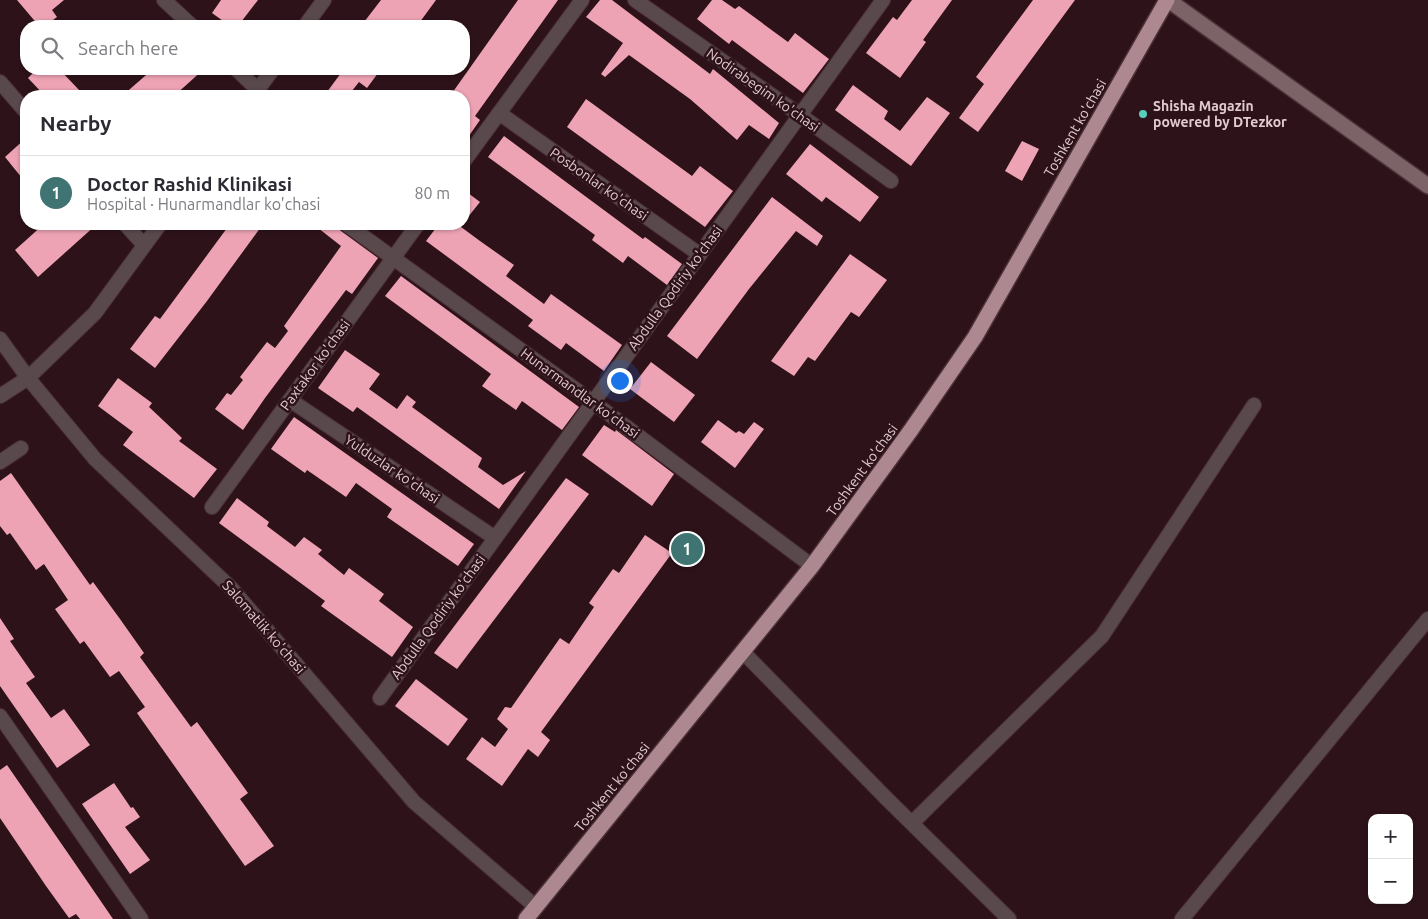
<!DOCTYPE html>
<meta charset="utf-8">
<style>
body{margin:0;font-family:Ubuntu,sans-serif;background:#f2f2f3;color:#2b2b33}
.controls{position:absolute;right:15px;bottom:15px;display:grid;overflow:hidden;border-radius:10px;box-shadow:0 1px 4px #0004}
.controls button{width:45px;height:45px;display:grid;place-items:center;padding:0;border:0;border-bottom:1px solid #e1e1e2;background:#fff;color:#2b2b33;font:25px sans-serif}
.you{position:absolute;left:619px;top:380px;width:18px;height:18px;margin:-12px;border:4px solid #fff;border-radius:50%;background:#1a73e8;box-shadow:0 0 0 8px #1a73e833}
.badge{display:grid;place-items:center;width:32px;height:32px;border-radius:50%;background:#407472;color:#fff;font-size:16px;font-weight:700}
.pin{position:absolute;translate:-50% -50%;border:2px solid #fff;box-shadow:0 1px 5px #0006}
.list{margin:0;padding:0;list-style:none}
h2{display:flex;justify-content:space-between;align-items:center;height:65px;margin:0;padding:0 20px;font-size:21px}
h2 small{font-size:16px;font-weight:400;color:#7c7c81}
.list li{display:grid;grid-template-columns:32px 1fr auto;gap:15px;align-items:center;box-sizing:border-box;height:75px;padding:0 20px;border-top:1px solid #e1e1e2}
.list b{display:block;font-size:19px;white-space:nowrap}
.list p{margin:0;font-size:16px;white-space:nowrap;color:#7c7c81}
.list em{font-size:16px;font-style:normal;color:#7c7c81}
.icon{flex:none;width:28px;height:28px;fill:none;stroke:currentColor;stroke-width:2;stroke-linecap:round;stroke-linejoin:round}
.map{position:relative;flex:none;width:1428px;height:919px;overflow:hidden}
.search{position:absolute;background:#fff;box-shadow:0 1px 4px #0004;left:20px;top:20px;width:450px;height:55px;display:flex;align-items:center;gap:12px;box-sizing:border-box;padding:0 18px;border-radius:20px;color:#7c7c81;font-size:19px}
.panel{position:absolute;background:#fff;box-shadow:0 1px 4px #0004;left:20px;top:90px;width:450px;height:140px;border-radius:20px}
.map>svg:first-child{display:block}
.building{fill:#eda3b4}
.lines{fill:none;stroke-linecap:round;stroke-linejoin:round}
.street-casing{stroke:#4a3037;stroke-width:16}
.secondary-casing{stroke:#4a3037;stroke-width:18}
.highway-casing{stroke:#4a3037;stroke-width:18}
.street{stroke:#59494d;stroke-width:14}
.secondary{stroke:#7b6368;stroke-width:15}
.highway{stroke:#ae8890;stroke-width:15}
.poi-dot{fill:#59cebf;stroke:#2e121a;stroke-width:2}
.labels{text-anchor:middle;stroke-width:5;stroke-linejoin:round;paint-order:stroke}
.street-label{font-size:14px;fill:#e0cbd0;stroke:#2e121a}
.poi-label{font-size:14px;font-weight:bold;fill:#e0cbd0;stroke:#2e121a;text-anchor:start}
</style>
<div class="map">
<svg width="1428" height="919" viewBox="0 0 1428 919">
<rect width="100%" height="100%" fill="#2e121a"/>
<g class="building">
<polygon points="17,0 64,0 52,10 57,17 45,26 39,26"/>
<polygon points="221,0 258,0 238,26 230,26 212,13"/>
<polygon points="381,0 436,0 417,26 361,26"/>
<polygon points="518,0 558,0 475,116 480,120 464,143 464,96 450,96"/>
<polygon points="600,0 612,0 710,74 713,69 779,123 769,139 749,125 737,140 690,99 629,55 605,77 601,74 623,43 586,17"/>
<polygon points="712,0 722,0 735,9 739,6 788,42 795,33 829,59 803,93 732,40 729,44 697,19"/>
<polygon points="912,0 952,0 923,40 926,42 900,78 866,53 893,17 897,20"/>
<polygon points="1033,0 1075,0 978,132 959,118 984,84 976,77"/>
<polygon points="37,69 59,69 80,91 74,96 45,96 28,78"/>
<polygon points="153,69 204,69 174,96 122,96"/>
<polygon points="344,69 381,69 367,88 359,82 348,96 324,96"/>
<polygon points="853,85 888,111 884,119 900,131 927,97 950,113 911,166 835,110"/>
<polygon points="586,99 692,176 700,166 733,191 705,227 567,127"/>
<polygon points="504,136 643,239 645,237 682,264 667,285 628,256 623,263 592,240 595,235 488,157"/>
<polygon points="26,138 26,183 5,157"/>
<polygon points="1022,141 1039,149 1022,181 1005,171"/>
<polygon points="810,144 879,197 860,222 826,197 822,202 786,174"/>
<polygon points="464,190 480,202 464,222"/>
<polygon points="772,197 823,236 817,246 796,231 749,289 697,359 667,336"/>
<polygon points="44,224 97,224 38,277 15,250"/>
<polygon points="230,224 263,224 207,301 155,368 130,349 155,316 160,319"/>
<polygon points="313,224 337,224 338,228 341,231 378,258 352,294 346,290 265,398 243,430 215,409 227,393 231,395 243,380 240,377 267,342 275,348 288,331 284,326 341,246"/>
<polygon points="439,224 457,224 480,241 514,265 506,276 544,304 551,294 622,345 604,371 566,343 561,350 528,326 533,320 426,241"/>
<polygon points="850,254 887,280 859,317 851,312 815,361 808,357 794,376 771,361"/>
<polygon points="401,276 579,407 562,430 522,401 516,410 482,386 491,374 385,296"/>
<polygon points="345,350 380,374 369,389 397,409 407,395 416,402 412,407 482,458 478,467 503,485 526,471 499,509 357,407 353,412 318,388"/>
<polygon points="651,362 695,395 674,422 630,389"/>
<polygon points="118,378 152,403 149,407 182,438 179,441 217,469 194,498 123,445 133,432 98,406"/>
<polygon points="294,417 474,544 458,566 387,517 392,509 356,483 346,497 307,470 305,473 271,449"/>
<polygon points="718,420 736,433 739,431 744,434 754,422 764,429 735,468 701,442"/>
<polygon points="604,425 615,432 616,430 674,474 652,506 582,455"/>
<polygon points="11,473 90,585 93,582 120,619 144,653 140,657 191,727 197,722 248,793 240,799 274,846 245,866 137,713 145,707 119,671 110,677 84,641 80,644 55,609 68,600 44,564 36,570 10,533 7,535 0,526 0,481"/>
<polygon points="566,478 589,494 457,669 434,653"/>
<polygon points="237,498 269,522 267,526 295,547 304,537 322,550 318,554 344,575 349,568 384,594 379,601 413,627 392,657 321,606 325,601 219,523"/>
<polygon points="645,535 672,553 541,732 550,740 538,757 528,749 502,786 466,759 482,737 495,747 508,729 497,719 505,707 511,708 560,638 569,644 594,607 589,603 613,569 619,573"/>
<polygon points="0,618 14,639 10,641 35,677 26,683 51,718 64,709 90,745 57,768 0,686"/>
<polygon points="416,679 468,719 448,746 395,706"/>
<polygon points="7,765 74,862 113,919 80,919 76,914 69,918 46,886 0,818 0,770"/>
<polygon points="114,783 131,808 133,807 140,817 125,827 150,860 130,874 82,804"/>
</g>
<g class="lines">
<g class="street-casing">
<g id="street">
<polyline points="164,0 192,26"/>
<polyline points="635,0 800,115 891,181"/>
<polyline points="305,26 324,0"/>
<polyline points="236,69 258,90"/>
<polyline points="0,82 26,112"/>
<polyline points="253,96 273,69"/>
<polyline points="499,113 699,254"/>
<polyline points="464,161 582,0"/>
<polyline points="125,224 144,245"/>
<polyline points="346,224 593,402 812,566"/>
<polyline points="0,339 28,378 95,459 231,588 414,802 536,907"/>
<polyline points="0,396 28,378 95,313 160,224"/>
<polyline points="290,400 495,538"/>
<polyline points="0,462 21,448"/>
<polyline points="212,507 418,224"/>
<polyline points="743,652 887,799 1009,919"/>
<polyline points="380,698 883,0"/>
<polyline points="0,716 141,919"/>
<polyline points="912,823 1102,636 1254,405"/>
<polyline points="1182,919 1428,619"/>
</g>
</g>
<g class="secondary-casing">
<polyline id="secondary" points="1168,0 1428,186"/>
</g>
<g class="highway-casing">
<polyline id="highway" points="526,919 812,566 911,430 975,337 1167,0"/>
</g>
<use href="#street" class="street"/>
<use href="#secondary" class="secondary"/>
<use href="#highway" class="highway"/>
</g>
<circle class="poi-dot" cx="1143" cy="114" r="5"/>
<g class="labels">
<g class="street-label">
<text transform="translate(763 90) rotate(35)" y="5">Nodirabegim ko'chasi</text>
<text transform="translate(1075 128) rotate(-60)" y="5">Toshkent ko'chasi</text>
<text transform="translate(599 184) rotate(35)" y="5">Posbonlar ko'chasi</text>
<text transform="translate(675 288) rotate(-54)" y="5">Abdulla Qodiriy ko'chasi</text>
<text transform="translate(315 365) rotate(-54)" y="5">Paxtakor ko'chasi</text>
<text transform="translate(580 393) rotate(36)" y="5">Hunarmandlar ko'chasi</text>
<text transform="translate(392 469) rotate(34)" y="5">Yulduzlar ko'chasi</text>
<text transform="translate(862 470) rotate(-54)" y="5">Toshkent ko'chasi</text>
<text transform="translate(438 617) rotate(-54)" y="5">Abdulla Qodiriy ko'chasi</text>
<text transform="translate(264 627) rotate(49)" y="5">Salomatlik ko'chasi</text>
<text transform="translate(612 787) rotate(-51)" y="5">Toshkent ko'chasi</text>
</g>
<g class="poi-label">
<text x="1153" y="111">Shisha Magazin<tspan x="1153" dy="16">powered by DTezkor</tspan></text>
</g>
</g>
</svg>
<div class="controls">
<button>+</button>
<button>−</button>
</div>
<div class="you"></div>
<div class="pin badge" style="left:687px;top:549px">1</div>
<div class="search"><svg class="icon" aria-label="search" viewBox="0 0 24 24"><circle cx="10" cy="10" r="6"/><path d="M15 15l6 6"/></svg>Search here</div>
<section class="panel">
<h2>Nearby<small></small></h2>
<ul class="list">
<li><span class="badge">1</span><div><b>Doctor Rashid Klinikasi</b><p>Hospital · Hunarmandlar ko'chasi</p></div><em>80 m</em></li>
</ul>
</section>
</div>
